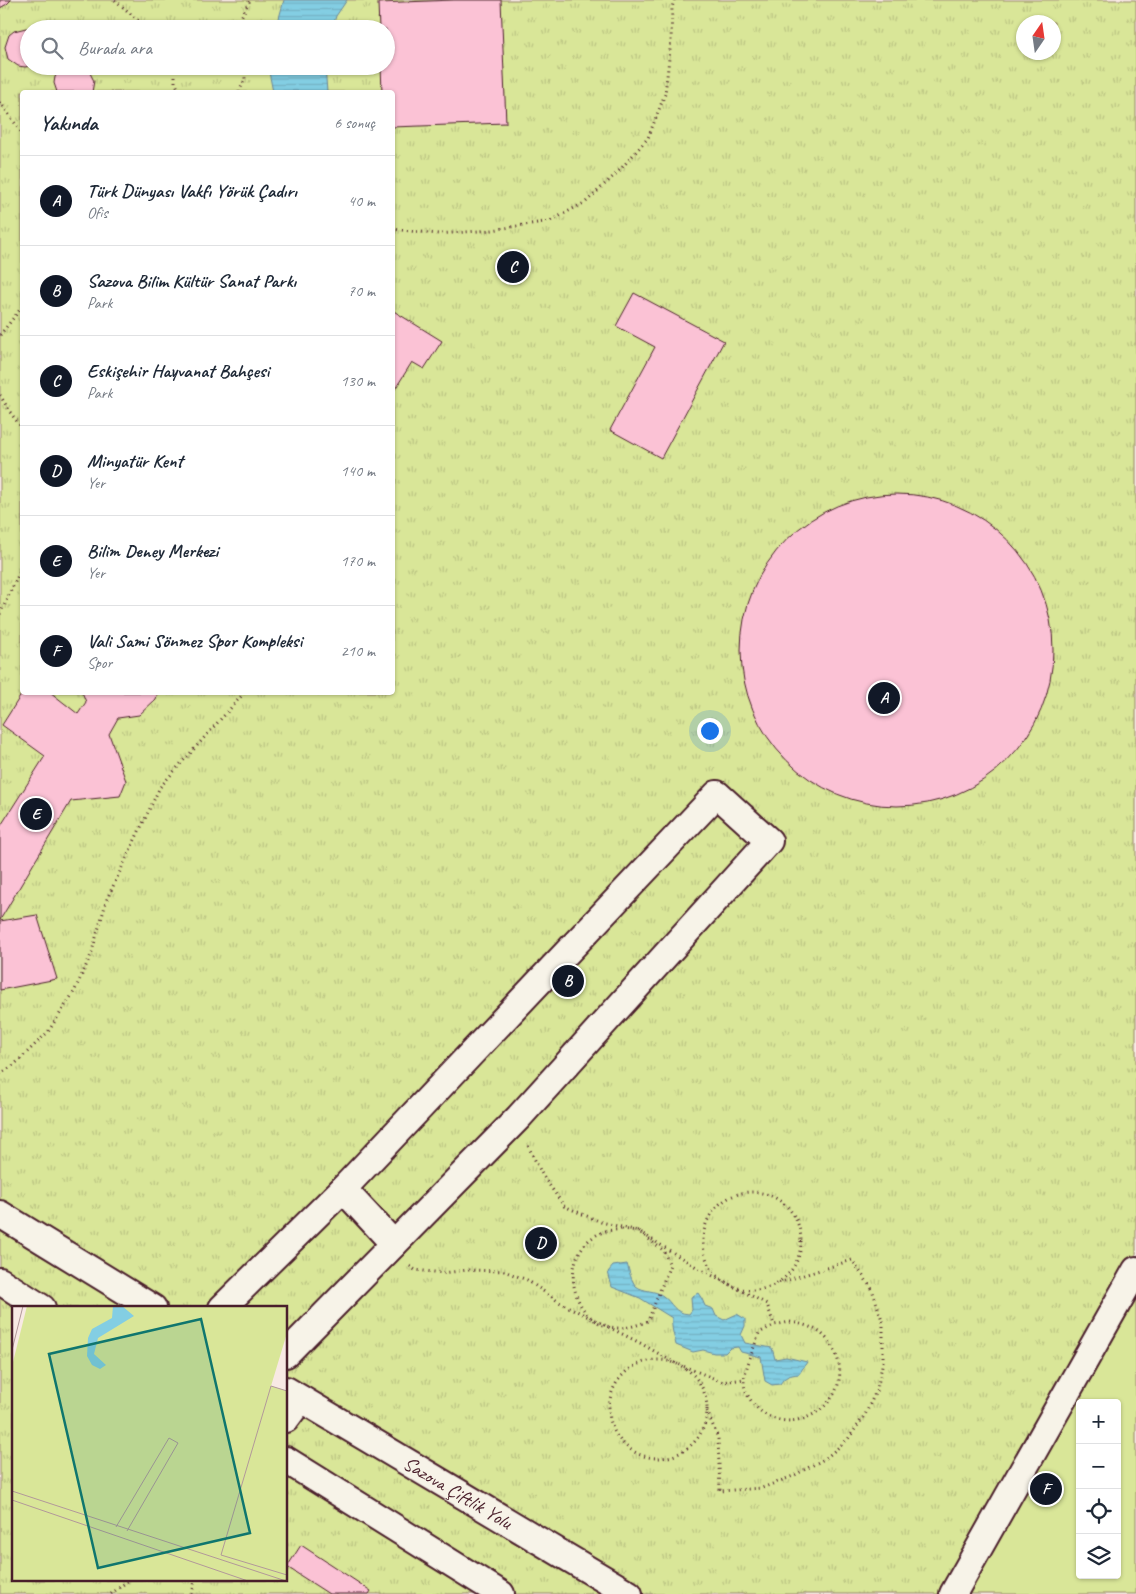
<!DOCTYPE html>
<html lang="tr">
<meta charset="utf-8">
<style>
body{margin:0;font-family:Caveat,sans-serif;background:#f2f2f3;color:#1f2937}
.controls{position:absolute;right:15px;bottom:15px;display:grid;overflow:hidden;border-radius:5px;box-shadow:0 1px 4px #0004}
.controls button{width:45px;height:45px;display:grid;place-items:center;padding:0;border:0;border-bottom:1px solid #e0e1e3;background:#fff;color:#1f2937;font:25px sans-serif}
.compass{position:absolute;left:1016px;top:15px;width:45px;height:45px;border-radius:50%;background:#fff;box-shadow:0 1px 4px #0004;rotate:13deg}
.you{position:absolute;left:709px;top:730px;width:18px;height:18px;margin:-12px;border:4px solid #fff;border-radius:50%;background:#1a73e8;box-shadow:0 0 0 8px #1a73e833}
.badge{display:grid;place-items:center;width:32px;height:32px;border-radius:50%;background:#111827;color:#fff;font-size:16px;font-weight:700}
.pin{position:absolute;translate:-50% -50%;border:2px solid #fff;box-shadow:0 1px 5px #0006}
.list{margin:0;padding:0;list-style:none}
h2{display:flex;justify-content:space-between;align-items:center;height:65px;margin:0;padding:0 20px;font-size:21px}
h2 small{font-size:16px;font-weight:400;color:#747a83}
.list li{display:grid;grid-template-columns:32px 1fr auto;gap:15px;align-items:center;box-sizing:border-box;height:90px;padding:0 20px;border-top:1px solid #e0e1e3}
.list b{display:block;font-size:19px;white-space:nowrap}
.list p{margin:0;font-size:16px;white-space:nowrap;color:#747a83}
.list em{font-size:16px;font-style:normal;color:#747a83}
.icon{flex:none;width:28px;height:28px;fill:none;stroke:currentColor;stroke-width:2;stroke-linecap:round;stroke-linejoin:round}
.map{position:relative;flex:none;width:1136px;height:1594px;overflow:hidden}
.search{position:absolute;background:#fff;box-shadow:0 1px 4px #0004;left:20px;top:20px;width:375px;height:55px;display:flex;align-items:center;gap:12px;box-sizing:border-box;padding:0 18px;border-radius:28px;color:#747a83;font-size:19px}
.panel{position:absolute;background:#fff;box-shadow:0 1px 4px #0004;left:20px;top:90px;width:375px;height:605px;border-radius:5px}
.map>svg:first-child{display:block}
.park{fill:url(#park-tufts);stroke:#928262;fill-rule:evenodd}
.pitch{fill:#d9e698;stroke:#928262;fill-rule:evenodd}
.water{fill:url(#water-rules);stroke:#6c8899}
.building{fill:#fbc2d5;stroke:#4a1f2b}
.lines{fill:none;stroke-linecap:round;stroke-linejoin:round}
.minor-casing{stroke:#4a1f2b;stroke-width:30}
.path{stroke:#4a1f2b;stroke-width:3;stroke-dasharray:1 4;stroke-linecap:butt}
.minor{stroke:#f7f3e8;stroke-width:26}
.labels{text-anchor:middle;stroke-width:4;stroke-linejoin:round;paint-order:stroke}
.street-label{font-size:20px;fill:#4a1f2b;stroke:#f7f3e8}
.inset-road{fill:none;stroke:#b2989a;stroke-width:1}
.view{fill:#0f766e;fill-opacity:0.15;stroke:#0f766e;stroke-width:2.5}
.inset-edge{fill:none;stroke:#4a1f2b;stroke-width:2.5}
</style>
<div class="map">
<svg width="1136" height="1594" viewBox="0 0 1136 1594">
<defs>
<pattern id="park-tufts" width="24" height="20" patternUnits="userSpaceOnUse" patternTransform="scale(1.25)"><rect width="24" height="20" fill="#d9e698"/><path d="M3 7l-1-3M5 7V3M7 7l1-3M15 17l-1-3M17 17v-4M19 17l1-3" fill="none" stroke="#bcc583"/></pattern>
<pattern id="water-rules" width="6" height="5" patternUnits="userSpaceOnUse" patternTransform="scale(1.25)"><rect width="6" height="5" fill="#83cee3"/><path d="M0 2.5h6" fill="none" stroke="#73b0c3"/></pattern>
</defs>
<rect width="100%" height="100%" fill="#f8e9e4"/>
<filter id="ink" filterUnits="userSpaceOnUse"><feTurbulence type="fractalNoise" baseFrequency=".02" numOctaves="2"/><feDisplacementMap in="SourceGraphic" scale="10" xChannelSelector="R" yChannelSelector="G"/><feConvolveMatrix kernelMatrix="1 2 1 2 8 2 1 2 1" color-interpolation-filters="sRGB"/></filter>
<g filter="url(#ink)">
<path class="park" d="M0,0h1136v1270l-183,324h-953zM1024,22h30v30h-30zM29,29h357v37h-357zM22,92h370v600h-370zM14,1308h272v272h-272z"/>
<path class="pitch" d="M1136,1270v324h-183zM1080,1403h37v172h-37z"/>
<g class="water">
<polygon points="284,0 347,0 336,16 332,29 276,29"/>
<polygon points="270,66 325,66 327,92 273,92 269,72"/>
<path d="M627,1264c2,6 4,17 9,22 7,6 20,4 27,10 10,7 10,17 26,18l3,-4 -1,-13 7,-4 4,6 3,7 8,3 3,7 8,4 13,-6 8,5v7l-4,9 4,8 27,5 3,11 11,-2 21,5 -8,12c-9,1 -14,2 -19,10l-8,1 -7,-4 -4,-24 -20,-5 -3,-5 -8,1 -5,5h-11l-11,-3 -10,2 -17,-7c-2,-10 -5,-16 -4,-27l-32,-20 -28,-11 -4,-15 5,-6z"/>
</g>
<g class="building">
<polygon points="0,0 11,0 7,4 0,8"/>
<polygon points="454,0 501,0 506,123 392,127 392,92 382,92 381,66 386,66 386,29 379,29 378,3"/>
<polygon points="26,28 30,29 29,29 30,66 25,67 18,66 8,59 5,47 9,35 14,31"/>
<polygon points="65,66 83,66 88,69 94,81 92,92 57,92 54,83 55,77 59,71"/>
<polygon points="634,293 724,341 661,458 610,430 655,347 616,326"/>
<polygon points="392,310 442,341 424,369 412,362 392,394"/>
<circle cx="897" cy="650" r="156"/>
<polygon points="23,692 50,692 78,714 86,702 82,692 158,692 156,699 139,715 118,718 109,734 126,781 120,796 71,801 0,920 0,827 45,756 2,725"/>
<polygon points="37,915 57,979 0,990 0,921"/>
<polygon points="301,1545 371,1591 369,1594 329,1594 287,1567"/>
</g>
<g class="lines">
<g class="minor-casing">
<g id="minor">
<polyline points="343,1189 394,1244"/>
<polyline points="0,1214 153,1308"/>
<polyline points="0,1281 42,1308"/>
<polyline points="222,1308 343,1189 717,794 769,841 519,1117 286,1354"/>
<path id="s1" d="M286,1390l343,204"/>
<polyline points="286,1419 301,1399"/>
<polyline points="286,1460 501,1594"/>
<polyline points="953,1594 1136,1270"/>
</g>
</g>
<g class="path">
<polyline points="115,0 148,29"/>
<polyline points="235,29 250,0"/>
<polyline points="175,66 175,82 180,92"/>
<polyline points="239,92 245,79 244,66"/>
<polyline points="0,102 22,133"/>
<polyline points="392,229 438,234 492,230 550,221 586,202 619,171 648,138 665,94 671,41 672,8 674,0"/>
<polyline points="0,335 22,307"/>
<polyline points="0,395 10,412 22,428"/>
<polyline points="0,614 22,567"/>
<polyline points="0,1074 15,1064 48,1032 74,992 91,955 107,899 160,787 245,692"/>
<polyline points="528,1146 543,1176 564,1206 601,1222 638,1231 698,1268 767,1304 774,1325"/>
<circle cx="752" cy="1241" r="49"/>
<path d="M622,1229l16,2 25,19 7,15 -22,56c-10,4 -19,7 -30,7 -52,-3 -62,-82 -12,-97 5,-1 11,-1 16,-2z"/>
<polyline points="410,1266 415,1270 443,1273 468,1270 504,1271 527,1280 559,1302 642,1344 673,1362 723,1382 744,1379"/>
<path d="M790,1322c21,3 36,10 45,30 24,52 -50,95 -83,50 -5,-7 -8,-13 -8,-21 1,-12 11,-36 15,-48l15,-8z"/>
<circle cx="658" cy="1409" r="49"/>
<polyline points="707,1411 718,1438 720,1491 762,1488 793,1476 826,1458 848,1439 865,1415 877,1389 883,1361 883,1323 872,1289 852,1260 778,1283"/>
<polyline points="111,1594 129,1580"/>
<polyline points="192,1594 195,1580"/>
</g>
<use href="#minor" class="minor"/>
</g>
</g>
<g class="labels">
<g class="street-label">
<text dy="7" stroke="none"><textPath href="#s1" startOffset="200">Sazova Çiftlik Yolu</textPath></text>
</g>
</g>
<g transform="translate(12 1306)">
<rect width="275" height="275" fill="#f8e9e4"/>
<path d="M15,0h260v27l-16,53 16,195h-275v-215z" fill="#d9e698"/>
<path d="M259,80l16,5v184l-66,-20z" fill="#d9e698"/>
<path d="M101,0h9l12,10 -36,22 -4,16 12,11 -6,4 -8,-4 -5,-9 1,-18 4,-9 20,-11z" fill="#83cee3"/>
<path class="inset-road" d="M0,44l11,-44M275,85l-16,-5 -50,169 66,20M0,185l274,90M0,194l236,81M0,195v34M104,221l53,-89 9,5 -51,88"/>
<path class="view" d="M189,13l49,214 -152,35 -49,-214z"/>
<rect width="275" height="275" class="inset-edge"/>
</g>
</svg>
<div class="controls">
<button>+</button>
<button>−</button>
<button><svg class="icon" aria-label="locate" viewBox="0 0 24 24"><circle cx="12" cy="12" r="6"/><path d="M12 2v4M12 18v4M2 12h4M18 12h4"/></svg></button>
<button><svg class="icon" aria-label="layers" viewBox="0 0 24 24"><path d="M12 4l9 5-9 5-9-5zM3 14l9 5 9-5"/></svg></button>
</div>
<svg class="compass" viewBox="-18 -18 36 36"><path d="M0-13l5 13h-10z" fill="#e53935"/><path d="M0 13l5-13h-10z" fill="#747a83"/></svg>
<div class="you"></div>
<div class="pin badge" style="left:884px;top:698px">A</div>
<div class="pin badge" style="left:568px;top:981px">B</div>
<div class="pin badge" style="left:513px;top:267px">C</div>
<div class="pin badge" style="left:541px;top:1243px">D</div>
<div class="pin badge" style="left:36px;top:814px">E</div>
<div class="pin badge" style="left:1046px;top:1489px">F</div>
<div class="search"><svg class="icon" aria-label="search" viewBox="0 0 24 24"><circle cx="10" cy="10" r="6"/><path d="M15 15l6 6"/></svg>Burada ara</div>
<section class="panel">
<h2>Yakında<small>6 sonuç</small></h2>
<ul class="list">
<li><span class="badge">A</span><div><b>Türk Dünyası Vakfı Yörük Çadırı</b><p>Ofis</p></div><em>40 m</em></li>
<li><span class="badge">B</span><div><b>Sazova Bilim Kültür Sanat Parkı</b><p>Park</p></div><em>70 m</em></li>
<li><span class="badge">C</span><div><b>Eskişehir Hayvanat Bahçesi</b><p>Park</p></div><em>130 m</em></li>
<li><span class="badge">D</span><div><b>Minyatür Kent</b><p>Yer</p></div><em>140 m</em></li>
<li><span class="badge">E</span><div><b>Bilim Deney Merkezi</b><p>Yer</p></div><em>170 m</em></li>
<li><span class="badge">F</span><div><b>Vali Sami Sönmez Spor Kompleksi</b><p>Spor</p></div><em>210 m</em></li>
</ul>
</section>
</div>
